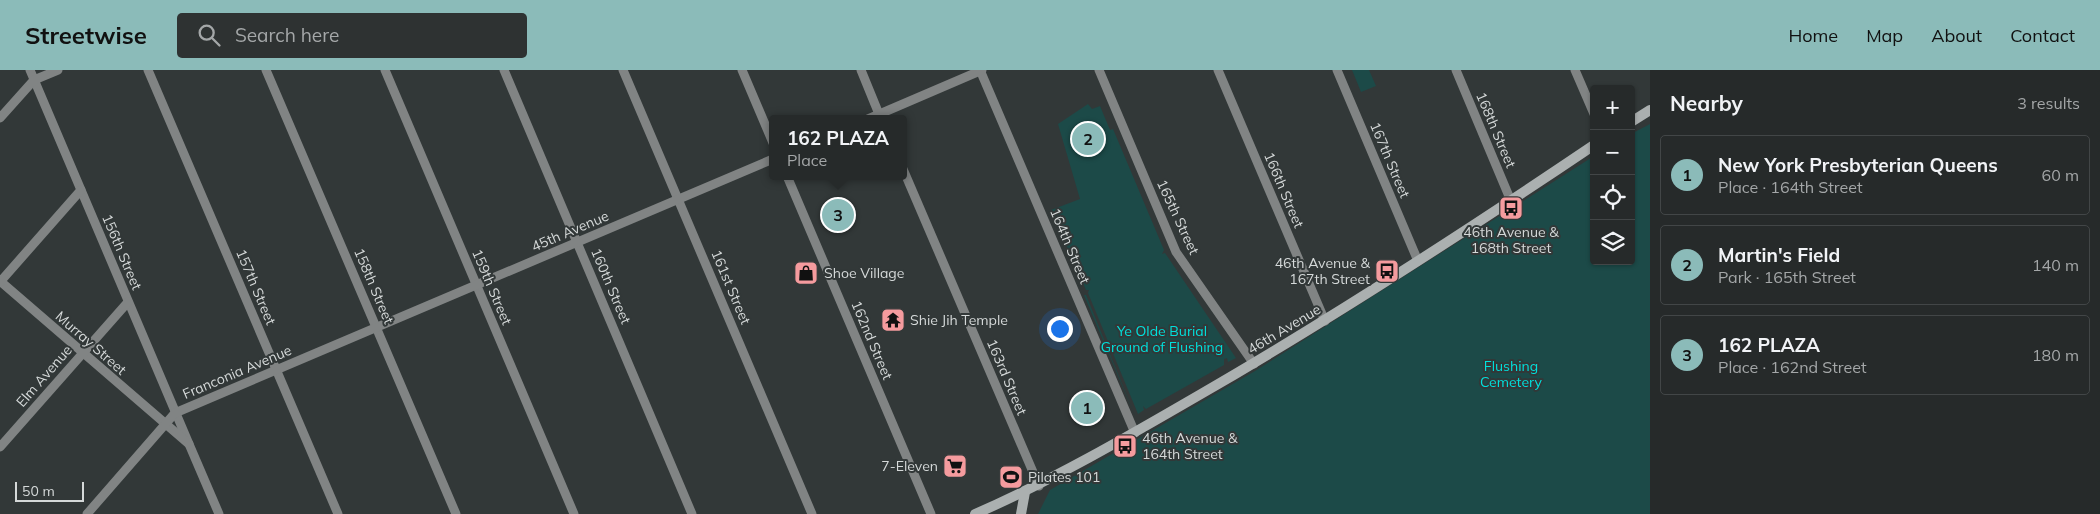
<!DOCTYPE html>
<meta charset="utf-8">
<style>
body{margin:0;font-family:Mulish,sans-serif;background:#2e3232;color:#f1f3f6}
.controls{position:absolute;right:15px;top:15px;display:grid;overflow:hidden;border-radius:5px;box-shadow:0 1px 4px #0004}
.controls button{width:45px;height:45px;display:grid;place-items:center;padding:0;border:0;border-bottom:1px solid #424647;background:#262a2a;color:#f1f3f6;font:25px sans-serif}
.scale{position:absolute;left:15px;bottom:12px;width:69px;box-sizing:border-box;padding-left:5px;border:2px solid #d5d9d9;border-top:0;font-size:14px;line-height:18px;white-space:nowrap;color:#d5d9d9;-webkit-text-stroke:4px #323838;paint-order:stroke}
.you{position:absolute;left:1059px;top:258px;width:18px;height:18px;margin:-12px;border:4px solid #fff;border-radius:50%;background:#1a73e8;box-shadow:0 0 0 8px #1a73e833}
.badge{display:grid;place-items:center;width:32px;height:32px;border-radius:50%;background:#8bbbb9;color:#111;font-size:16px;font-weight:700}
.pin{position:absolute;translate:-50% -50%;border:2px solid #fff;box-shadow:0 1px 5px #0006}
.popup{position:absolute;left:769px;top:45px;width:138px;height:65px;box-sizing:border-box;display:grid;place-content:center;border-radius:5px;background:#262a2a;filter:drop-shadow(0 1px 4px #0005);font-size:16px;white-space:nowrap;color:#a4a7a8}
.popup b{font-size:19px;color:#f1f3f6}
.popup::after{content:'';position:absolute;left:50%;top:100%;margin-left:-10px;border:10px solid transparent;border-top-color:#262a2a}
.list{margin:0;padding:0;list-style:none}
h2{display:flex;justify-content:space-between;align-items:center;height:65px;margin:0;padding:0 20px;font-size:21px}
h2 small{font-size:16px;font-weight:400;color:#a4a7a8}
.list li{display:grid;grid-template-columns:32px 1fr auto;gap:15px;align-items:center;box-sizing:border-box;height:80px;margin:0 10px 10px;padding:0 10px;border:1px solid #424647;border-radius:5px}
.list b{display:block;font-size:19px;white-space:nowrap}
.list p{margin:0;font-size:16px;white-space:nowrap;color:#a4a7a8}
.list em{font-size:16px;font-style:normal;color:#a4a7a8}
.icon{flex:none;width:28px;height:28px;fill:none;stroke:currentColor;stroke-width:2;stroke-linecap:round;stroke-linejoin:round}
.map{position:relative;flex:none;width:1650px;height:444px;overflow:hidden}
header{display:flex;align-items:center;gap:30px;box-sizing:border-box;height:70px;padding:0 25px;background:#8bbbb9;color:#111}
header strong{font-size:24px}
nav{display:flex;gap:28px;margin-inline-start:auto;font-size:18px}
.search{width:350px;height:45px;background:#2e3232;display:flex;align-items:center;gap:12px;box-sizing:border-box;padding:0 18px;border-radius:5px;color:#a4a7a8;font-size:19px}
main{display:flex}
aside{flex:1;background:#262a2a}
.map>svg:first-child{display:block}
.green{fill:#1c4a48}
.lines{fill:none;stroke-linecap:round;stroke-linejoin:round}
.street{stroke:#818484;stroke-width:9}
.secondary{stroke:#abb0b0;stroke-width:10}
.labels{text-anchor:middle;stroke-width:4;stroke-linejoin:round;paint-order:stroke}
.street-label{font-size:14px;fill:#d5d9d9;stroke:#323838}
.poi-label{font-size:14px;fill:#d5d9d9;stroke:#323838;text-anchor:start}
.park-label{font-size:14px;fill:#00e0dc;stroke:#323838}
</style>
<header>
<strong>Streetwise</strong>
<div class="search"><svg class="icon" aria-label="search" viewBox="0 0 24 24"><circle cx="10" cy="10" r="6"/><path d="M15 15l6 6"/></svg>Search here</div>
<nav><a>Home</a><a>Map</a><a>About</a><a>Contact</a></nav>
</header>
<main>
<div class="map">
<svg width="1650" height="444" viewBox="0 0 1650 444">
<rect width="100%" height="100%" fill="#323838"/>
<g class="green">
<polygon points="1352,0 1369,0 1376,16 1361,22"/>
<polygon points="1088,34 1092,39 1100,36 1110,60 1113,59 1164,180 1162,184 1165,183 1236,288 1228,292 1227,288 1224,289 1224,295 1146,339 1143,336 1144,340 1138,344 1088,223 1089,220 1086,220 1051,140 1080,129 1058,54"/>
<polygon points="1650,54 1650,444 1038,444 1050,420 1255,301 1594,86 1594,191 1631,191 1631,64"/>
<polygon points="1084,225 1086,225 1135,346"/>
</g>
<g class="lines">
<g class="street">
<polyline points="30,0 189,374"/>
<polyline points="148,0 338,444"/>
<polyline points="266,0 456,444"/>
<polyline points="385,0 574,444"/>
<polyline points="504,0 692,444"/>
<polyline points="623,0 812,444"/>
<polyline points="742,0 773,73"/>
<polyline points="861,0 881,49"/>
<polyline points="980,0 1135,363"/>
<polyline points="1099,0 1176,182 1254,294"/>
<polyline points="1218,0 1325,251"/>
<polyline points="1337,0 1418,191"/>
<polyline points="1456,0 1511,131"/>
<polyline points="1575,0 1594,44"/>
<polyline points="0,48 34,10 58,0"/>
<polyline points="868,49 982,0"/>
<polyline points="903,99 1039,416"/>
<polyline points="787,106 931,444"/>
<polyline points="0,211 189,374 219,444"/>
<polyline points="0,212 81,120"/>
<polyline points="0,377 128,232"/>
<polyline points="87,444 175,343 773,89"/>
</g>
<g class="secondary">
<polyline points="1631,52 1650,40"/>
<path d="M975,444c78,-34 152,-77 226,-120 135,-78 264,-162 393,-249"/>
<polyline points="1021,444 1025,422"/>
</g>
</g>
<defs>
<g id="bus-square" transform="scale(1.25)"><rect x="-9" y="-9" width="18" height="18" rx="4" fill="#f59b9e" stroke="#323838"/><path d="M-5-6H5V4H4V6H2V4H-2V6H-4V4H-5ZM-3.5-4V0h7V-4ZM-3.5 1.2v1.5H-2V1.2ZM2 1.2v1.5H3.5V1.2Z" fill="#111"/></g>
<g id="shop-square" transform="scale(1.25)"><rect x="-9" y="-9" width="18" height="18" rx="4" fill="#f59b9e" stroke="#323838"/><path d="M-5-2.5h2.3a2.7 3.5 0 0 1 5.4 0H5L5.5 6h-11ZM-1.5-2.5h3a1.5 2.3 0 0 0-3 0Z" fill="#111"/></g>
<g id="temple-square" transform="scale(1.25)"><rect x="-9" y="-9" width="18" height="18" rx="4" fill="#f59b9e" stroke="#323838"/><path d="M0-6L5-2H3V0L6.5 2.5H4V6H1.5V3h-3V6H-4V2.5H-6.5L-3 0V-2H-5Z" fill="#111"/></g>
<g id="supermarket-square" transform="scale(1.25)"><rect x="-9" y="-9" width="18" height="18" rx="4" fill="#f59b9e" stroke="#323838"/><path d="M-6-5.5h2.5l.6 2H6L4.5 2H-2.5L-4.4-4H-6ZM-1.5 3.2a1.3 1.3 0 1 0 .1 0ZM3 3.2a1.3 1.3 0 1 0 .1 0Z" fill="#111"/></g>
<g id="stadium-square" transform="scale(1.25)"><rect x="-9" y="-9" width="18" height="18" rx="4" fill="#f59b9e" stroke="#323838"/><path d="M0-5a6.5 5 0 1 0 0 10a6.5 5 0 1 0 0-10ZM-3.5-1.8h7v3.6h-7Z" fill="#111"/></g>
</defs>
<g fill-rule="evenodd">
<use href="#bus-square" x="1511" y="138"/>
<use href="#bus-square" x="1387" y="201"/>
<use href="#shop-square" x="806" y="203"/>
<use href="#temple-square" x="893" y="250"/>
<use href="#bus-square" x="1125" y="376"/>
<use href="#supermarket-square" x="955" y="396"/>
<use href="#stadium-square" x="1011" y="407"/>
</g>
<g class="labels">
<g class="street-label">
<text transform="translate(1496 60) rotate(67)" y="5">168th Street</text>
<text transform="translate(1390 90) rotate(67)" y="5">167th Street</text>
<text transform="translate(1284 120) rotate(67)" y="5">166th Street</text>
<text transform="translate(1178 147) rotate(65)" y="5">165th Street</text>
<text transform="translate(570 161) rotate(-23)" y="5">45th Avenue</text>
<text transform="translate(1070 176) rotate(67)" y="5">164th Street</text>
<text transform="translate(122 182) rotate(67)" y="5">156th Street</text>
<text transform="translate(374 216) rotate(67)" y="5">158th Street</text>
<text transform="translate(611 216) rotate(67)" y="5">160th Street</text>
<text transform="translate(256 217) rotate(67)" y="5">157th Street</text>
<text transform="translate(492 217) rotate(67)" y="5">159th Street</text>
<text transform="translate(731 217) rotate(67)" y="5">161st Street</text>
<text transform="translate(1284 259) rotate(-31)" y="5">46th Avenue</text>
<text transform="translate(872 270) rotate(67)" y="5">162nd Street</text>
<text transform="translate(91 273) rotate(41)" y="5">Murray Street</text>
<text transform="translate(237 302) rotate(-23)" y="5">Franconia Avenue</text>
<text transform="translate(44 306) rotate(-49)" y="5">Elm Avenue</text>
<text transform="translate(1007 307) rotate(67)" y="5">163rd Street</text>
</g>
<g class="poi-label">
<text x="1511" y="167" text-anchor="middle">46th Avenue &amp;<tspan x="1511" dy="16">168th Street</tspan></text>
<text x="1370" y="198" text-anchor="end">46th Avenue &amp;<tspan x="1370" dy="16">167th Street</tspan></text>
<text x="824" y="208">Shoe Village</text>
<text x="910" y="255">Shie Jih Temple</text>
<text x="1142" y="373">46th Avenue &amp;<tspan x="1142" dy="16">164th Street</tspan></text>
<text x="938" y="401" text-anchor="end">7-Eleven</text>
<text x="1028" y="412">Pilates 101</text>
</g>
<g class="park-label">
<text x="1162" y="266">Ye Olde Burial<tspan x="1162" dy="16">Ground of Flushing</tspan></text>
<text x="1511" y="301">Flushing<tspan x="1511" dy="16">Cemetery</tspan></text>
</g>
</g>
</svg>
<div class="controls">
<button>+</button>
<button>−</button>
<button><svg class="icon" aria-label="locate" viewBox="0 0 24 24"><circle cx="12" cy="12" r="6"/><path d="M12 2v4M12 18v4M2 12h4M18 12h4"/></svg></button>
<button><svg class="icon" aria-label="layers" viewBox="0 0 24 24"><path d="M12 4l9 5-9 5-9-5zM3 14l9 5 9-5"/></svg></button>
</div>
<div class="scale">50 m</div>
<div class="you"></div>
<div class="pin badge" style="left:1087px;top:338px">1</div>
<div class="pin badge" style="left:1088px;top:69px">2</div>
<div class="pin badge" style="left:838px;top:145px">3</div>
<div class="popup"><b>162 PLAZA</b>Place</div>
</div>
<aside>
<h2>Nearby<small>3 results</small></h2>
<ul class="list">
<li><span class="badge">1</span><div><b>New York Presbyterian Queens</b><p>Place · 164th Street</p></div><em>60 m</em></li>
<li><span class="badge">2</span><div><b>Martin's Field</b><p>Park · 165th Street</p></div><em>140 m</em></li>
<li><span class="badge">3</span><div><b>162 PLAZA</b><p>Place · 162nd Street</p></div><em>180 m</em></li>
</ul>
</aside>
</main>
